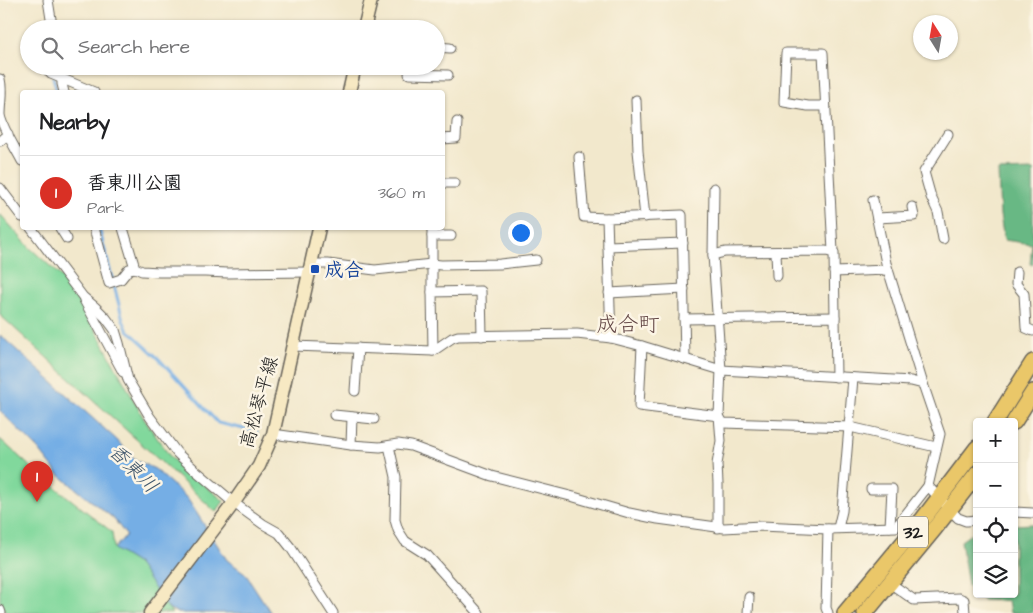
<!DOCTYPE html>
<meta charset="utf-8">
<style>
body{margin:0;font-family:"Architects Daughter","Klee One",sans-serif;background:#f2f2f2;color:#202124}
.controls{position:absolute;right:15px;bottom:15px;display:grid;overflow:hidden;border-radius:5px;box-shadow:0 1px 4px #0004}
.controls button{width:45px;height:45px;display:grid;place-items:center;padding:0;border:0;border-bottom:1px solid #e0e0e0;background:#fff;color:#202124;font:25px sans-serif}
.compass{position:absolute;left:913px;top:15px;width:45px;height:45px;border-radius:50%;background:#fff;box-shadow:0 1px 4px #0004;rotate:349deg}
.you{position:absolute;left:520px;top:232px;width:18px;height:18px;margin:-12px;border:4px solid #fff;border-radius:50%;background:#1a73e8;box-shadow:0 0 0 8px #1a73e833}
.badge{display:grid;place-items:center;width:32px;height:32px;border-radius:50%;background:#d93025;color:#fff;font-size:16px;font-weight:700}
.pin{position:absolute;translate:-50% -41px;filter:drop-shadow(0 1px 2px #0008)}
.pin::after{content:'';position:absolute;top:26px;width:18px;height:15px;background:inherit;clip-path:polygon(0 0,100% 0,50% 100%)}
.list{margin:0;padding:0;list-style:none}
h2{display:flex;justify-content:space-between;align-items:center;height:65px;margin:0;padding:0 20px;font-size:21px}
h2 small{font-size:16px;font-weight:400;color:#757577}
.list li{display:grid;grid-template-columns:32px 1fr auto;gap:15px;align-items:center;box-sizing:border-box;height:75px;padding:0 20px;border-top:1px solid #e0e0e0}
.list b{display:block;font-size:19px;white-space:nowrap}
.list p{margin:0;font-size:16px;white-space:nowrap;color:#757577}
.list em{font-size:16px;font-style:normal;color:#757577}
.icon{flex:none;width:28px;height:28px;fill:none;stroke:currentColor;stroke-width:2;stroke-linecap:round;stroke-linejoin:round}
.map{position:relative;flex:none;width:1033px;height:613px;overflow:hidden}
.search{position:absolute;background:#fff;box-shadow:0 1px 4px #0004;left:20px;top:20px;width:425px;height:55px;display:flex;align-items:center;gap:12px;box-sizing:border-box;padding:0 18px;border-radius:28px;color:#757577;font-size:19px}
.panel{position:absolute;background:#fff;box-shadow:0 1px 4px #0004;left:20px;top:90px;width:425px;height:140px;border-radius:5px}
.map>svg:first-child{display:block}
.green{fill:#81d89c;stroke:#4e7a5c}
.forest{fill:#68b884;stroke:#426a50}
.water{fill:#74aee5;stroke:#486580}
.lines{fill:none;stroke-linecap:round;stroke-linejoin:round}
.stream{stroke:#74aee5;stroke-width:3}
.street-casing{stroke:#67635a;stroke-width:11}
.secondary-casing{stroke:#67635a;stroke-width:15}
.highway-casing{stroke:#67635a;stroke-width:18}
.street{stroke:#fff;stroke-width:9}
.secondary{stroke:#f7e9c3;stroke-width:12}
.highway{stroke:#eac769;stroke-width:15}
.transit-dot{fill:#1a4fb4;stroke:#fcf5e5;stroke-width:2}
.labels{text-anchor:middle;stroke-width:5;stroke-linejoin:round;paint-order:stroke}
.shield{fill:#fcf5e5;stroke:#5f5d58;stroke-width:1}
.shield-label{font-size:18px;font-weight:bold;fill:#1c1c1c}
.transit-label{font-size:19px;font-weight:bold;fill:#164399;stroke:#fcf5e5;text-anchor:start}
.street-label{font-size:19px;fill:#1c1c1c;stroke:#fcf5e5}
.water-label{font-size:20px;font-style:italic;fill:#3f566c;stroke:#fcf5e5}
.quarter-label{font-size:21px;fill:#624645;stroke:#fcf5e5}
</style>
<div class="map">
<svg width="1033" height="613" viewBox="0 0 1033 613">
<rect width="100%" height="100%" fill="#fcf5e5"/>
<filter id="ink" filterUnits="userSpaceOnUse"><feTurbulence type="fractalNoise" baseFrequency=".02" numOctaves="2"/><feDisplacementMap in="SourceGraphic" scale="10" xChannelSelector="R" yChannelSelector="G"/><feConvolveMatrix kernelMatrix="1 2 1 2 8 2 1 2 1" color-interpolation-filters="sRGB"/></filter>
<filter id="wash" filterUnits="userSpaceOnUse"><feTurbulence type="fractalNoise" baseFrequency=".0096" numOctaves="4" result="noise"/><feDisplacementMap in="SourceGraphic" scale="20" xChannelSelector="R" yChannelSelector="G"/><feGaussianBlur stdDeviation="1.12" result="paint"/><feColorMatrix in="noise" values="0 0 0 0 0 0 0 0 0 0 0 0 0 0 0 0 0 1.4 0 .05"/><feComposite in="paint" operator="in"/></filter>
<g filter="url(#wash)">
<rect width="100%" height="100%" fill="#f2e8cc"/>
<g class="green">
<polygon points="0,214 30,248 60,275 82,305 144,419 171,458 224,501 216,512 0,315"/>
<polygon points="0,439 35,471 112,532 114,549 138,564 172,613 6,613 0,601"/>
</g>
<g class="forest">
<polygon points="1033,170 1033,265 1030,264 1032,244 1004,240 1000,215 998,171"/>
<polygon points="1033,524 1033,613 1010,613 1008,601 982,600 968,586 961,541 977,530 977,594 1014,594 1014,525"/>
</g>
<polygon class="water" points="0,335 117,440 126,451 135,460 155,469 187,498 227,560 245,573 271,613 178,613 168,608 138,564 114,549 126,535 113,518 86,497 58,474 39,450 0,411"/>
<g class="lines">
<g class="stream">
<polyline points="54,29 55,19"/>
<polyline points="53,77 57,92"/>
<polyline points="99,228 123,320 127,329 159,359 218,423 257,432"/>
</g>
</g>
</g>
<g filter="url(#ink)">
<g class="lines">
<g class="street-casing">
<g id="street">
<polyline points="48,0 51,19 49,29"/>
<polyline points="436,47 450,48"/>
<polyline points="49,66 49,72 51,74 94,92"/>
<polyline points="409,74 448,75"/>
<polyline points="62,78 62,84 64,92"/>
<path d="M0,79c3,12 0,24 0,36 2,13 16,34 22,46"/>
<polyline points="636,100 638,151 645,217"/>
<polyline points="825,106 808,106 784,102 786,53 823,53 833,252"/>
<polyline points="442,139 456,138 457,122"/>
<polyline points="0,141 8,134"/>
<polyline points="579,157 584,217 607,218"/>
<polyline points="442,183 455,183"/>
<polyline points="0,188 22,217"/>
<polyline points="877,218 914,216 912,207"/>
<polyline points="31,228 83,297 95,307 106,318 115,330 119,343 128,380 150,417 177,453 195,470 234,503 263,524 279,533 291,548 333,613"/>
<polyline points="60,228 67,239"/>
<polyline points="94,228 109,283 121,279 129,269 135,268"/>
<polyline points="123,228 135,268 142,271 159,272 205,272 228,273 309,272"/>
<polyline points="432,228 432,292"/>
<polyline points="432,236 451,236"/>
<polyline points="943,239 938,212 931,197 924,172 948,134"/>
<polyline points="608,246 683,243"/>
<polyline points="776,252 777,276"/>
<polyline points="713,255 714,188"/>
<polyline points="311,264 328,264 375,270 432,264 441,265 500,264 536,260"/>
<polyline points="834,272 888,270"/>
<polyline points="1017,272 1016,284 1024,294 1026,328 1033,331"/>
<polyline points="609,293 684,289"/>
<polyline points="84,300 123,372"/>
<polyline points="684,319 835,317 836,377"/>
<polyline points="611,338 607,218 682,215 685,359"/>
<polyline points="293,346 433,351 452,338 458,336 577,334 611,338 642,346 721,370 911,381 923,384"/>
<polyline points="642,346 639,406 719,416 721,370 713,255 725,252 826,251 834,253 835,317"/>
<polyline points="433,351 432,292 481,291 482,336"/>
<polyline points="355,391 358,348"/>
<polyline points="334,415 374,419"/>
<polyline points="719,416 723,423 850,427 936,447"/>
<polyline points="273,434 351,445 380,447 398,444 411,446 492,476 574,497 629,513 658,519 724,528 761,526 828,529 896,527 928,486 940,434 923,384 890,276 886,263 873,200"/>
<polyline points="351,445 352,417"/>
<polyline points="389,446 396,477 395,520 398,530 405,541 427,555 479,613"/>
<polyline points="928,486 958,518 966,521 977,520"/>
<polyline points="871,489 892,489 890,527"/>
<polyline points="1014,512 1033,513"/>
<polyline points="718,528 718,484 717,464 721,441 719,416"/>
<polyline points="838,528 842,511 853,378"/>
<polyline points="890,583 914,600 959,598 964,600 965,613"/>
<polyline points="0,610 1,613"/>
<polyline points="748,613 749,597"/>
<polyline points="828,613 826,608 828,529"/>
</g>
</g>
<g class="secondary-casing">
<g id="secondary">
<polyline points="364,29 371,0"/>
<polyline points="349,92 355,66"/>
<polyline points="150,613 230,508 259,466 273,434 319,228"/>
</g>
</g>
<g class="highway-casing">
<g id="highway">
<polyline points="995,422 1033,362"/>
<polyline points="1014,422 1033,392"/>
<polyline points="845,613 923,519 977,448"/>
<polyline points="865,613 935,528 977,474"/>
</g>
</g>
<use href="#street" class="street"/>
<use href="#secondary" class="secondary"/>
<use href="#highway" class="highway"/>
</g>
</g>
<rect class="transit-dot" x="310" y="264" width="10" height="10" rx="2.5"/>
<g class="labels">
<rect class="shield" x="898" y="516.5" width="30" height="31" rx="4"/>
<g class="shield-label">
<text x="913" y="538">32</text>
</g>
<g class="transit-label">
<text x="325" y="276">成合</text>
</g>
<g class="street-label">
<text transform="translate(258 402) rotate(-74)" y="7">高松琴平線</text>
</g>
<g class="water-label">
<text transform="translate(134 468) rotate(45)" y="7">香東川</text>
</g>
<g class="quarter-label">
<text x="628" y="331">成合町</text>
</g>
</g>
</svg>
<div class="controls">
<button>+</button>
<button>−</button>
<button><svg class="icon" aria-label="locate" viewBox="0 0 24 24"><circle cx="12" cy="12" r="6"/><path d="M12 2v4M12 18v4M2 12h4M18 12h4"/></svg></button>
<button><svg class="icon" aria-label="layers" viewBox="0 0 24 24"><path d="M12 4l9 5-9 5-9-5zM3 14l9 5 9-5"/></svg></button>
</div>
<svg class="compass" viewBox="-18 -18 36 36"><path d="M0-13l5 13h-10z" fill="#e53935"/><path d="M0 13l5-13h-10z" fill="#757577"/></svg>
<div class="you"></div>
<div class="pin badge" style="left:37px;top:502px">1</div>
<div class="search"><svg class="icon" aria-label="search" viewBox="0 0 24 24"><circle cx="10" cy="10" r="6"/><path d="M15 15l6 6"/></svg>Search here</div>
<section class="panel">
<h2>Nearby<small></small></h2>
<ul class="list">
<li><span class="badge">1</span><div><b>香東川公園</b><p>Park</p></div><em>360 m</em></li>
</ul>
</section>
</div>
